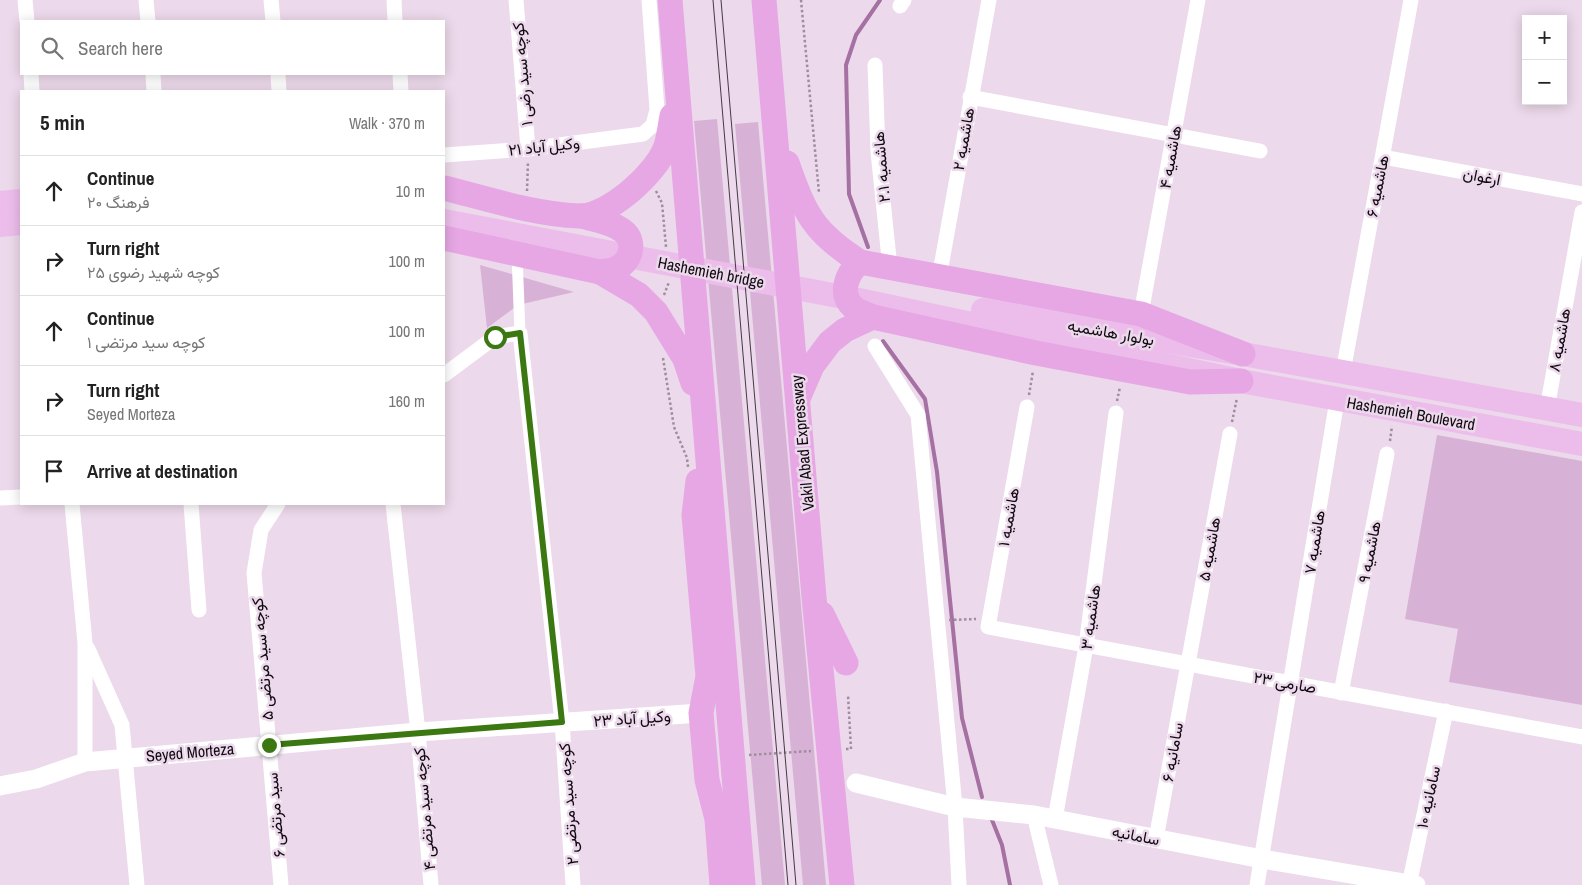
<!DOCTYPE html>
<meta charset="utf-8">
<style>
body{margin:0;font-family:"Archivo Narrow",Vazirmatn,sans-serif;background:#f2f2f2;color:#222}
.controls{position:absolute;right:15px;top:15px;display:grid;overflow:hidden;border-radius:0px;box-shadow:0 2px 12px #0003}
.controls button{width:45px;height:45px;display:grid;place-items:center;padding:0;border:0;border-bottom:1px solid #e0e0e0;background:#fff;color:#222;font:25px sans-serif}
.stop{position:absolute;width:15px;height:15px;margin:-11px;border:4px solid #3b7811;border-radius:50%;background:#fff}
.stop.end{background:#3b7811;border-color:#fff;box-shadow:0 1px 5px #0008}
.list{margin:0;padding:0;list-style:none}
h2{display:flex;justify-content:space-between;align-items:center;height:65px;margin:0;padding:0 20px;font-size:21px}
h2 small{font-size:16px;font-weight:400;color:#767676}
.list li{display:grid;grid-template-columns:32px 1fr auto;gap:15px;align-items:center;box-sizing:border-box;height:70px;padding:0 20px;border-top:1px solid #e0e0e0}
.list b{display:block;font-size:19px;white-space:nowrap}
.list p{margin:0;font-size:16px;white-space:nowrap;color:#767676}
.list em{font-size:16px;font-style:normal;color:#767676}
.icon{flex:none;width:28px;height:28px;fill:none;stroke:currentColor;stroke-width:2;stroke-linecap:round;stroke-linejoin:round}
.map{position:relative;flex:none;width:1582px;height:885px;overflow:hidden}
.search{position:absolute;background:#fff;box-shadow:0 2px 12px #0003;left:20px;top:20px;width:425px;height:55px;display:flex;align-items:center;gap:12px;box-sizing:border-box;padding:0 18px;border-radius:0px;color:#767676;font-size:19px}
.panel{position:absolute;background:#fff;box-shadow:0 2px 12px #0003;left:20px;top:90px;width:425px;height:415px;border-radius:0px}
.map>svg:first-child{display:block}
.green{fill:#d8b2d6}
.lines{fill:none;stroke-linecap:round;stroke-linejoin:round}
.stream{stroke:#a570a2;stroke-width:4}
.path{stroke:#9d8e9c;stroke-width:2.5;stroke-dasharray:2.5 2.5;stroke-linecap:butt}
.pedestrian{stroke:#fff;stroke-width:11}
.minor{stroke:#fff;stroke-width:15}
.tertiary{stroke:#fff;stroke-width:19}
.primary{stroke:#ecbdeb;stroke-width:24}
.trunk{stroke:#e6a7e4;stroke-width:25}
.tram{stroke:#433a43;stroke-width:1}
.route{stroke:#3b7811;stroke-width:6}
.labels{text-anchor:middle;stroke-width:5;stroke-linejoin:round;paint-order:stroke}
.street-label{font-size:16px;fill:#100a10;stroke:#ecd9eb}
</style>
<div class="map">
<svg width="1582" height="885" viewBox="0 0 1582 885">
<rect width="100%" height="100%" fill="#ecd9eb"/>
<g class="green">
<polygon points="717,119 785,885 762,885 694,121"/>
<polygon points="758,122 826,885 803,885 735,124"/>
<polygon points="480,265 574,292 518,305 487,328"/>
<polygon points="1437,435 1582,461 1582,705 1449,682 1458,629 1405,619"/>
</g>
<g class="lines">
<g class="stream">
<polyline points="868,247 849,194 846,65 856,35 880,0"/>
<polyline points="883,341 925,399 937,472 962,718 982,797"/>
<polyline points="990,815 1002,845 1010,885"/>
</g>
<g class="path">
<polyline points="801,0 819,193"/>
<polyline points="527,191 528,161"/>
<polyline points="656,191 662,203 666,247"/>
<polyline points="664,295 669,282"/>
<polyline points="663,358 674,427 687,458 688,467"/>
<polyline points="1029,395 1033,371"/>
<polyline points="1117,401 1120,387"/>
<polyline points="1232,422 1237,398"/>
<polyline points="1390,441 1392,426"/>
<polyline points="949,620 976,619"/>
<polyline points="846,749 851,749 848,695"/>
<polyline points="749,755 811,751"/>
</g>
<polyline class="pedestrian" points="517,254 520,333"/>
<g class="minor">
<polyline points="25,0 27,21"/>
<polyline points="146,0 148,21"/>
<polyline points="271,0 273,21"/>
<polyline points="394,0 395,21"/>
<polyline points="516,0 528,149"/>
<polyline points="900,6 904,0"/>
<polyline points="875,65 878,152 890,268"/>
<polyline points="31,74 32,91"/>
<polyline points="153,74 154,91"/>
<polyline points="278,74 279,91"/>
<polyline points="400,74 401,91"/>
<polyline points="970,97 1260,151"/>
<polyline points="444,155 528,149 643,134 653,125 657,110 649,0"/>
<polyline points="1383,157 1582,194"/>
<polyline points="939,278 989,0"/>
<polyline points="1141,314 1198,0"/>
<polyline points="875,346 918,415 955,807 959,885"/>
<polyline points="1343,372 1411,0"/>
<polyline points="444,375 495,337 520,333 562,722 573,885"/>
<polyline points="1027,407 988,627 1582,737"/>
<polyline points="1547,409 1582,212"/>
<polyline points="0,498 21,497"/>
<polyline points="72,504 85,643 85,762"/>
<polyline points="191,504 199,610"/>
<polyline points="278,504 261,530 254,573 281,885"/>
<polyline points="393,504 418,732 431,885"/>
<polyline points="88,649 122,725 137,885"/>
<polyline points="1341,693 1387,454"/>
<polyline points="1034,815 1051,885"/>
<polyline points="1055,819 1086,646 1116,413"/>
<polyline points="1156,839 1230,434"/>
<polyline points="1257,885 1337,400"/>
<polyline points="1409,885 1446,711"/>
</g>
<g class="tertiary">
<polyline points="856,783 955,807 1034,815 1262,859 1416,885"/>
<polyline points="0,786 36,779 85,762 418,732 701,713"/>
</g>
<g class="primary">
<polyline points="0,203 21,201"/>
<polyline points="444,221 864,301 1241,381 1582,444"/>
<polyline points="0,225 21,223"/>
<polyline points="983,310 1243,354 1582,415"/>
</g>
<g class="trunk">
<polyline points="670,0 743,885"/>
<polyline points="764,0 814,597 842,885"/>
<path d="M787,163c18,51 26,69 73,99l281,52 102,40"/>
<path d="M444,188c44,11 90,26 135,28 29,1 79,-44 87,-70 3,-9 4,-20 6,-30"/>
<path d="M582,216c13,4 30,6 41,15 14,10 8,32 -8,38 -4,2 -10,2 -15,3"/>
<polyline points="444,238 600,272 639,295 656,312 685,359 693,383"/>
<path d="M860,262c-13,11 -22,32 -6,46 5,4 13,6 19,9"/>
<polyline points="799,396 812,366 830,342 845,330 873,317 1036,353 1190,382 1241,381"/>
<polyline points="698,481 694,515 708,676 701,713 707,780 717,819 722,885"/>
<polyline points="822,614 846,663"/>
</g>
<g class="tram">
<polyline points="713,0 788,885"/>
<polyline points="721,0 796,885"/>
</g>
</g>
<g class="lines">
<polyline class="route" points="269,745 562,722 520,333 495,337"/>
</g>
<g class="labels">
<g class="street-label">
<text transform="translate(522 74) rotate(-95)" y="6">کوچه سید رضی ۱</text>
<text transform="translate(963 139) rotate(-80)" y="6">هاشمیه ۲</text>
<text transform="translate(544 146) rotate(-6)" y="6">۲۱ وکیل آباد</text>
<text transform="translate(1170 157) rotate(-80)" y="6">هاشمیه ۴</text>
<text transform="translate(881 167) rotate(-95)" y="6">هاشمیه ۲.۱</text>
<text transform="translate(1482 176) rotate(11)" y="6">ارغوان</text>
<text transform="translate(1377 186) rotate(-79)" y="6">هاشمیه ۶</text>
<text transform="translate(711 272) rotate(11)" y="6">Hashemieh bridge</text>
<text transform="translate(1111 332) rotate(10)" y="6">بولوار هاشمیه</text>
<text transform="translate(1559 340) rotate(-80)" y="6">هاشمیه ۸</text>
<text transform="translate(1411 413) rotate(10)" y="6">Hashemieh Boulevard</text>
<text transform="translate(802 443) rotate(-95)" y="6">Vakil Abad Expressway</text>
<text transform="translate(1008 517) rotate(-80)" y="6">هاشمیه ۱</text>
<text transform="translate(1314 542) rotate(-81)" y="6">هاشمیه ۷</text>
<text transform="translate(1209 549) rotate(-80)" y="6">هاشمیه ۵</text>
<text transform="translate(1369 552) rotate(-79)" y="6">هاشمیه ۹</text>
<text transform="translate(1090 617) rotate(-82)" y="6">هاشمیه ۳</text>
<text transform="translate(262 659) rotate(-95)" y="6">کوچه سید مرتضی ۵</text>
<text transform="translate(1285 682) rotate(10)" y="6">صارمی ۲۳</text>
<text transform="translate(632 718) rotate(-4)" y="6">۲۳ وکیل آباد</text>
<text transform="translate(190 752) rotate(-5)" y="6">Seyed Morteza</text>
<text transform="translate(1172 752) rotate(-80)" y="6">سامانیه ۶</text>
<text transform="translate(1428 797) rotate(-78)" y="6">سامانیه ۱۰</text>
<text transform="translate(568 804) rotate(-94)" y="6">کوچه سید مرتضی ۲</text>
<text transform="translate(424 809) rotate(-95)" y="6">کوچه سید مرتضی ۴</text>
<text transform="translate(275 815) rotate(-95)" y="6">سید مرتضی ۶</text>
<text transform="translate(1136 835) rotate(11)" y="6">سامانیه</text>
</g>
</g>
</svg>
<div class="controls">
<button>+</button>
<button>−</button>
</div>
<div class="stop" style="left:495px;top:337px"></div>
<div class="stop end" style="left:269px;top:745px"></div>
<div class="search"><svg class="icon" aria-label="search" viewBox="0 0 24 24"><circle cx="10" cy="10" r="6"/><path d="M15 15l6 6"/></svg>Search here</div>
<section class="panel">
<h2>5 min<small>Walk · 370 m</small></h2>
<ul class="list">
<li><svg class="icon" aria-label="ahead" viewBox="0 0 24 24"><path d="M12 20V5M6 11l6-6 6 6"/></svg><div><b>Continue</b><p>فرهنگ ۲۰</p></div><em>10 m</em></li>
<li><svg class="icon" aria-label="right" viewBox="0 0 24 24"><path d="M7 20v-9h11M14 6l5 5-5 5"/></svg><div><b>Turn right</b><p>کوچه شهید رضوی ۲۵</p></div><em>100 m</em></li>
<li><svg class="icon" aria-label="ahead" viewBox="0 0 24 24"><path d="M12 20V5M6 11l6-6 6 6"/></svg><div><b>Continue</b><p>کوچه سید مرتضی ۱</p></div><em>100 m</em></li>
<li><svg class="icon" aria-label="right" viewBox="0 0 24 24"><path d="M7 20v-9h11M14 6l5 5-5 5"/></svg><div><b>Turn right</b><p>Seyed Morteza</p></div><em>160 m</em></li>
<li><svg class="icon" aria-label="arrive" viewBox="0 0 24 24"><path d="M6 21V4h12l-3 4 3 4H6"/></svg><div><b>Arrive at destination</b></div></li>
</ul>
</section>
</div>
